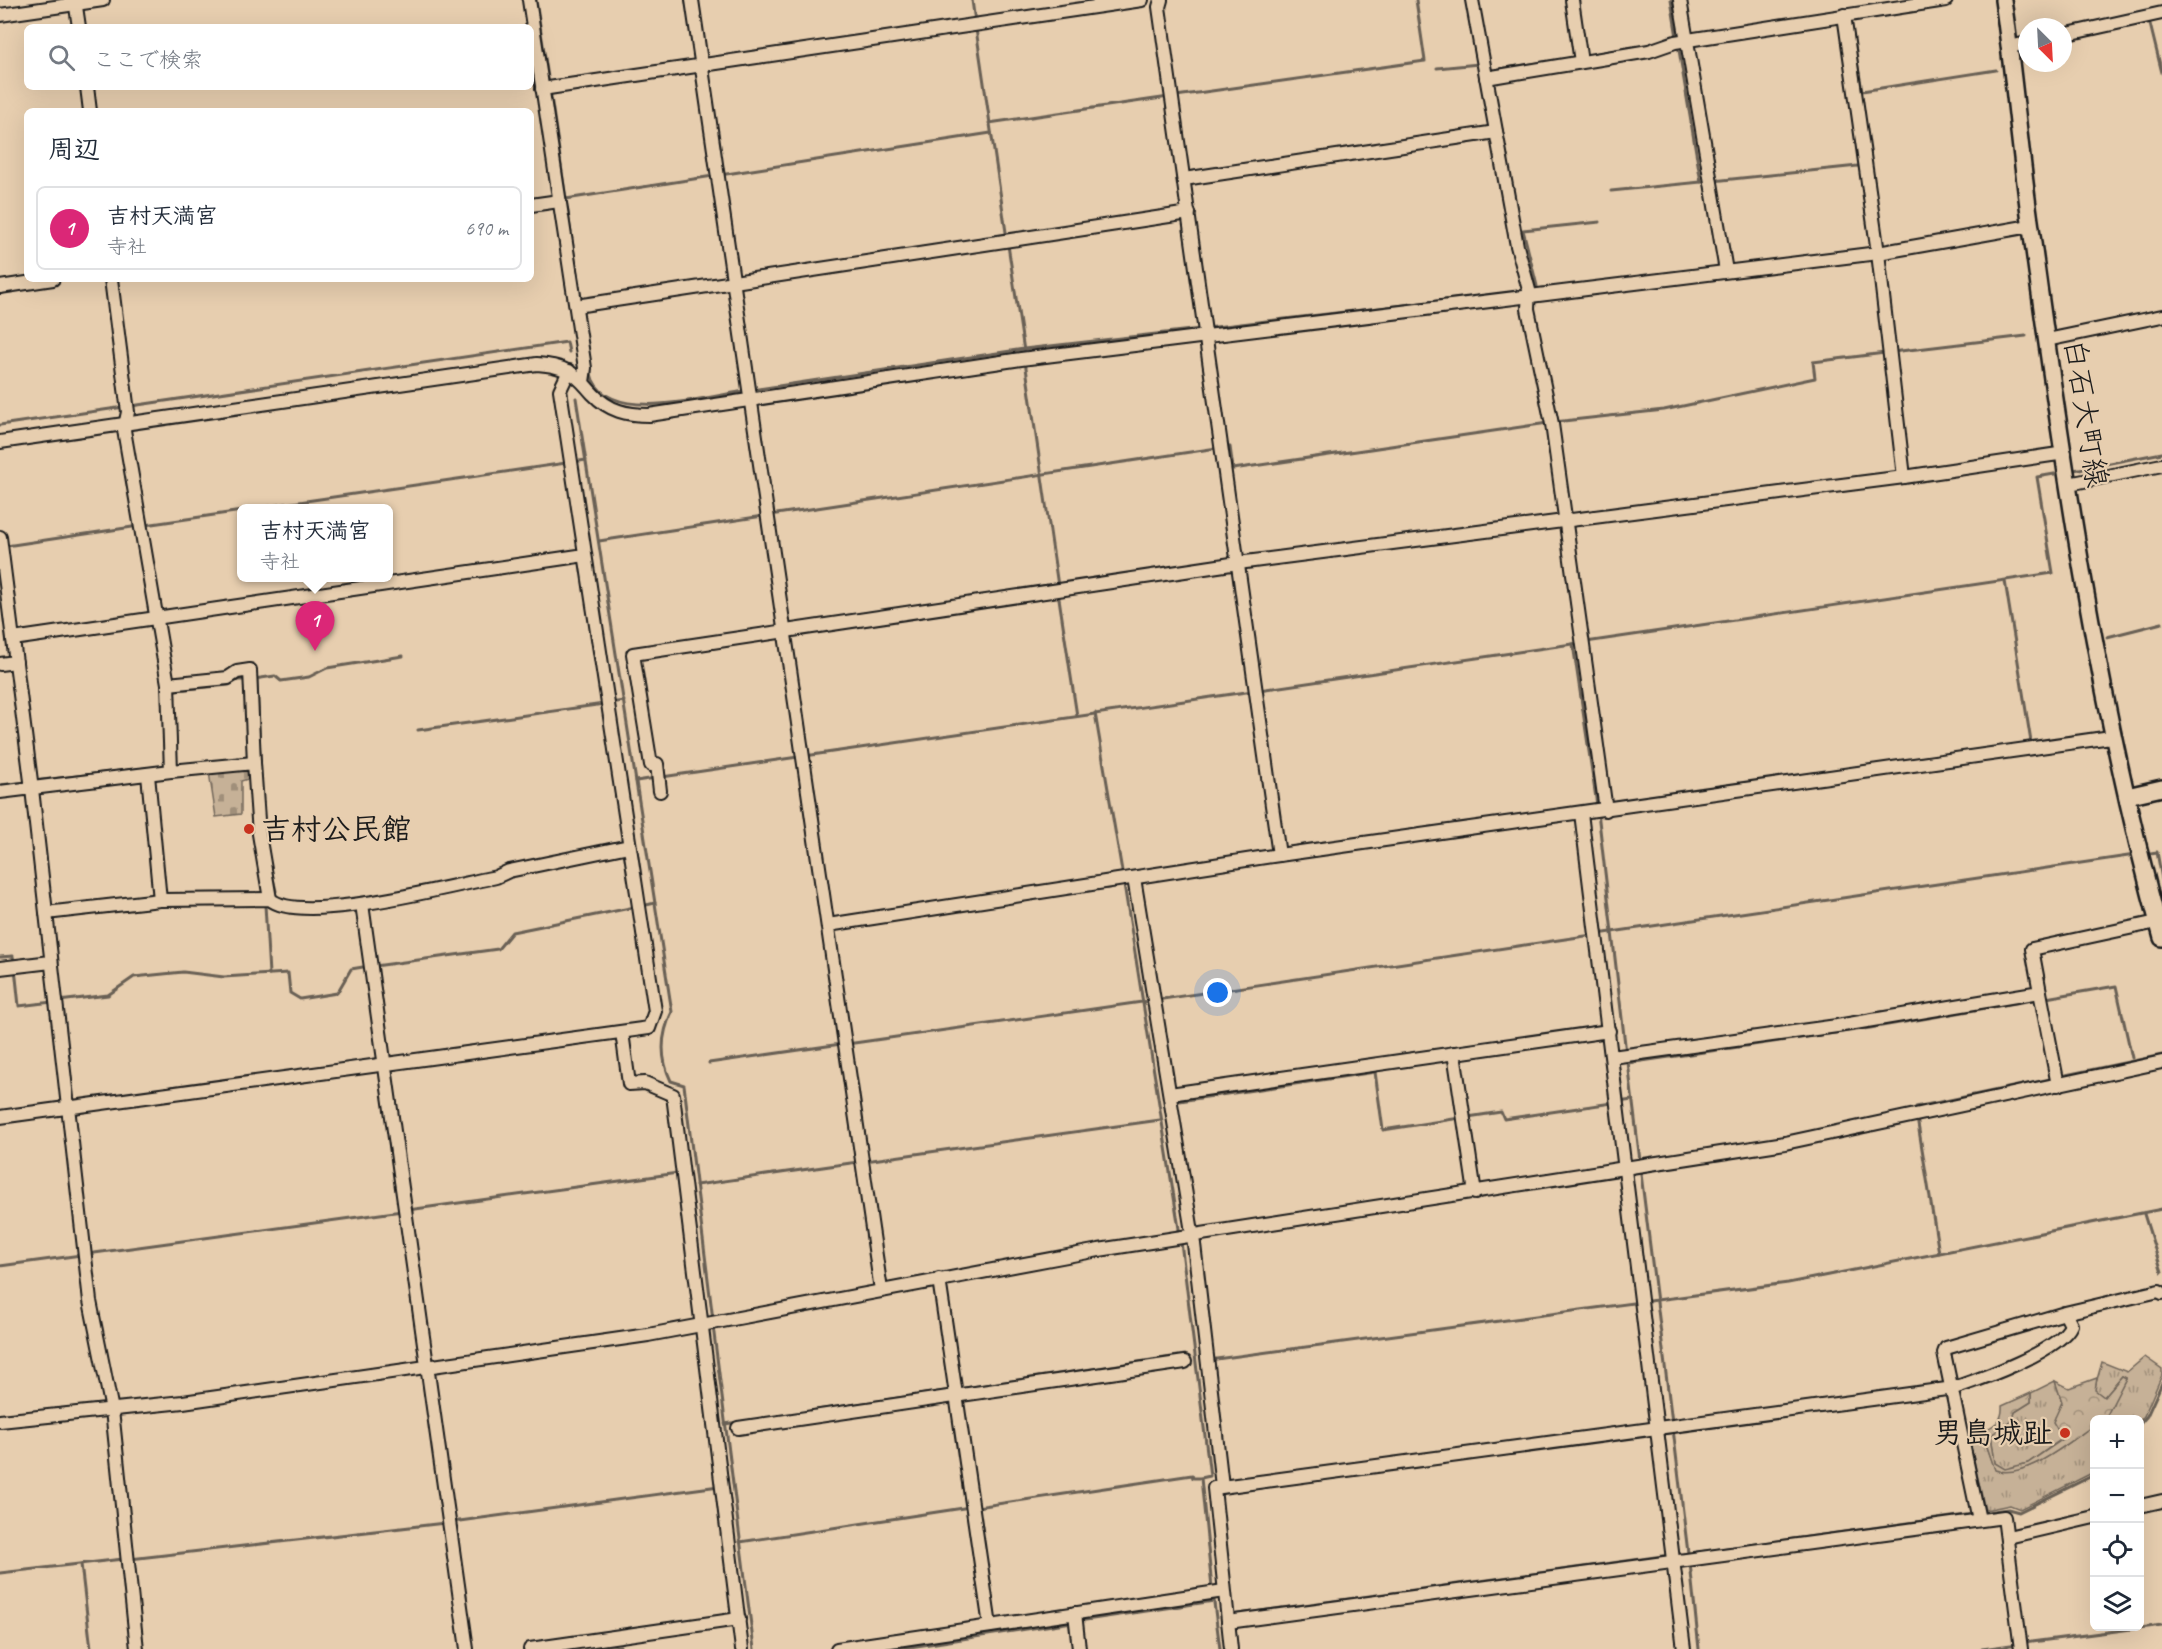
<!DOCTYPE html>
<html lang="ja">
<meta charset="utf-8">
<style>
body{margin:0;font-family:Caveat,"Klee One",sans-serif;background:#f2f2f3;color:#1f2937}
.controls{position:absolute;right:18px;bottom:18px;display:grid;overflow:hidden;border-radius:9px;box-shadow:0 6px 24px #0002}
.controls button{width:54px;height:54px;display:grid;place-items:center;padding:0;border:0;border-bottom:2px solid #e0e1e3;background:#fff;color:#1f2937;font:30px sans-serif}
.compass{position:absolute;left:2018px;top:18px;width:54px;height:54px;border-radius:50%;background:#fff;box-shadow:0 6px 24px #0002;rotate:156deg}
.you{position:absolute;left:1218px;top:993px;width:21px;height:21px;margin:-15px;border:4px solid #fff;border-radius:50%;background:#1a73e8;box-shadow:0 0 0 9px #1a73e833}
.badge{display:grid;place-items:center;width:39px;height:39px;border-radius:50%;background:#db2777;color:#fff;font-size:20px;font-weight:700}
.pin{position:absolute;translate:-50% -50px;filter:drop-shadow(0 2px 3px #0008)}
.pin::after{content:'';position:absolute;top:32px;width:21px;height:18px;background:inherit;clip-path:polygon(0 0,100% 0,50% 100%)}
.popup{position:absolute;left:237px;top:504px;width:156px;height:78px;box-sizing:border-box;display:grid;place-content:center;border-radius:9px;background:#fff;filter:drop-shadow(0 2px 4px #0005);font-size:20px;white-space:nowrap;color:#747a83}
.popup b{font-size:22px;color:#1f2937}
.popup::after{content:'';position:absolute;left:50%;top:100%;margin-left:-12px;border:12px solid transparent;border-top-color:#fff}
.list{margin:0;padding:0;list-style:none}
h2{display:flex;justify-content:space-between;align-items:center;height:78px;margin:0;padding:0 24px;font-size:26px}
h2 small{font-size:20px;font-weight:400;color:#747a83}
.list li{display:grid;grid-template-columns:39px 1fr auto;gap:18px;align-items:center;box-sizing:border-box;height:84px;margin:0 12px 12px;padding:0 12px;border:2px solid #e0e1e3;border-radius:9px}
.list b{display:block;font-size:22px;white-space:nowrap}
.list p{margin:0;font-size:20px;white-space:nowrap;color:#747a83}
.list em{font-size:20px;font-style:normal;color:#747a83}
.icon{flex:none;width:33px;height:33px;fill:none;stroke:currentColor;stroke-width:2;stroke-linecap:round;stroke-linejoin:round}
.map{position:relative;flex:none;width:2162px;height:1649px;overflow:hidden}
.search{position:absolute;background:#fff;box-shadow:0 6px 24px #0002;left:24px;top:24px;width:510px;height:66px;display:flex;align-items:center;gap:15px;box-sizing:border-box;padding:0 21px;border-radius:9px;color:#747a83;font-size:22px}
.panel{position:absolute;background:#fff;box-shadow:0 6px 24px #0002;left:24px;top:108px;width:510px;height:174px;border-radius:9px}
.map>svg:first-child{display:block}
.grass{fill:url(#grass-tufts);stroke:#71665a;stroke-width:1.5}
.forest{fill:url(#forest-crowns);stroke:#71665a;stroke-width:1.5}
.cemetery{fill:url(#cemetery-stones);stroke:#71665a;stroke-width:1.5}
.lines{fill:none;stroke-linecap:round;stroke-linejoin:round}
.stream{stroke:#696054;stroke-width:3}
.minor-casing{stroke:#1c1c1c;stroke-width:16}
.major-casing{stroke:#1c1c1c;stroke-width:20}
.minor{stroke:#e7ceaf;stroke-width:12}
.major{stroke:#e7ceaf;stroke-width:15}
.poi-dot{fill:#c8321e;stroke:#e7ceaf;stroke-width:2}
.labels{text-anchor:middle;stroke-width:4.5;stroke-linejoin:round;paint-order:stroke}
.street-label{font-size:30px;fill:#1c1c1c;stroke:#e7ceaf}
.poi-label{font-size:30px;font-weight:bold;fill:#1c1c1c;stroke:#e7ceaf;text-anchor:start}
</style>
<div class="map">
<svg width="2162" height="1649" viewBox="0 0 2162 1649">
<defs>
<pattern id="grass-tufts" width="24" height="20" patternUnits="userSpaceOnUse" patternTransform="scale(1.5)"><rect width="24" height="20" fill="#c6b197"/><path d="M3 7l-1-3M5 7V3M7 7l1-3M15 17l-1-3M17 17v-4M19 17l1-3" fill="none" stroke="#a08f7a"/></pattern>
<pattern id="forest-crowns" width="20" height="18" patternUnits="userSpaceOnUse" patternTransform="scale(1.5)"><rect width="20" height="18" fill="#c6b197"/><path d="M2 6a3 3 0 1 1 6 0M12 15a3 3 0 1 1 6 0" fill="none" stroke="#a08f7a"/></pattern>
<pattern id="cemetery-stones" width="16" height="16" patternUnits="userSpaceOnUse" patternTransform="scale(1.5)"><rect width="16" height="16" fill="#c6b197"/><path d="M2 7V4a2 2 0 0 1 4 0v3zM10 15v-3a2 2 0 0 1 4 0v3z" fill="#a08f7a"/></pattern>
</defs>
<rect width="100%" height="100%" fill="#e7ceaf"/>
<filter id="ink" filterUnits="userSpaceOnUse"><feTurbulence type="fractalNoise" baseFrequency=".0167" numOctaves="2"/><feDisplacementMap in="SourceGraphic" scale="12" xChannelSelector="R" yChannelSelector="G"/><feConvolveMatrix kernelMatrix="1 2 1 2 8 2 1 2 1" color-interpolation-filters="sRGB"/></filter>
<g filter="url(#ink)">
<g class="grass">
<polygon points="2145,1357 2162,1369 2162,1375 2144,1416 2140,1421 2103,1419 2126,1378 2122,1376 2104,1397 2094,1390 2102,1362 2127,1372"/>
<polygon points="2055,1381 2062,1402 2063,1438 2028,1463 2005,1470 1995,1463 1991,1435 2013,1419 2015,1412 2031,1402 2031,1393"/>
<path d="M2094,1425v47l-74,37 -10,-4 -25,5 -16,-72 13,-6 13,37c29,12 75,-28 99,-44z"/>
</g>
<path class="forest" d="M2122,1376l4,2 -20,39 -12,3v5c-24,16 -70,56 -99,45l-13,-38c12,-7 21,-10 20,-26l29,-13v9l-16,10 -2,7 -22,16 4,28 10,6 23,-6 35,-24 -10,-17 9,-20 -7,-21 14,7 28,-10 -2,12 9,7z"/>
<polygon class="cemetery" points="252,767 251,778 241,781 241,814 216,817 209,772"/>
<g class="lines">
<g class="stream">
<polyline points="536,0 549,84"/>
<polyline points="972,0 975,22"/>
<polyline points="1671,0 1677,37"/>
<polyline points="2150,24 2162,73"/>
<polyline points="1851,25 1862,91 1996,70"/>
<polyline points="976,29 1007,239"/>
<polyline points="1678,44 1701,182 1707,182"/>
<polyline points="1583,56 1635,47 1636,50"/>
<polyline points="1437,68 1479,64"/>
<polyline points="1488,68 1493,70 1576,57"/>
<polyline points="550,90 581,301"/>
<polyline points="1176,96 1425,61 1416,0"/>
<polyline points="989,123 1169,97"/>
<polyline points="720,175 991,133"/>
<polyline points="1713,181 1858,166"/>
<polyline points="1611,191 1701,182"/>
<polyline points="566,199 713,176"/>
<polyline points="1008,245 1024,351"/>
<polyline points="1537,286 1523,230 1600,222"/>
<path d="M582,307c3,18 5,58 11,73 20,44 116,16 152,11"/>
<polyline points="1207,328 1516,292"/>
<polyline points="1892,352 2026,336"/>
<polyline points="1025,361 1058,586"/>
<polyline points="752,390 1024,349 1200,329"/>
<path d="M576,398l96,614c-11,22 -12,46 -1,69l13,4 29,235"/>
<polyline points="131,406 567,342 569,352"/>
<polyline points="1554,422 1664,410 1815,378 1813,362 1885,353"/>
<polyline points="0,425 124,407"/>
<polyline points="1224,448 1230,447 1233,469 1548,423"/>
<polyline points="573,462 586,460"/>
<polyline points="2069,471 2162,453"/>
<polyline points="258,508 566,463"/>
<polyline points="770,515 1217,448"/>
<polyline points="145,525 242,511"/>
<polyline points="599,541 763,516"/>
<polyline points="6,546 139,526"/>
<polyline points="2005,581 2031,742"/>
<polyline points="1058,592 1077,716"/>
<polyline points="2107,637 2162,623"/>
<polyline points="1586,642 2053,573 2037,477 2060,473"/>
<polyline points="1573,644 1597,805"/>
<polyline points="254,679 275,676 281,681 309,677 327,668 403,656"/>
<polyline points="257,679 261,782"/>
<polyline points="176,690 229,685 238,680 247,680"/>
<polyline points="1259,690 1579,643"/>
<polyline points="610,703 624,701"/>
<polyline points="1095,713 1123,877"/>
<polyline points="418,730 604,704"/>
<polyline points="805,756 1253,691"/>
<polyline points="662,777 798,757"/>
<polyline points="33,781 146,768"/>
<polyline points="636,781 656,778"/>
<polyline points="0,785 27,782"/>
<polyline points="1598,812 1626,1053"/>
<polyline points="2144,854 2157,852 2162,879"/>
<polyline points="271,869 276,891"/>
<polyline points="1124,884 1180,1235"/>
<polyline points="265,905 269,974"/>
<polyline points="642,906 655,903"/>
<polyline points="1598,934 2135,855"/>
<polyline points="0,957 13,956 14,962"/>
<polyline points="375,966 498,949 512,932 635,907"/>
<polyline points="15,968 19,1006 52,1002"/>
<polyline points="2046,998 2116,986 2132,1058"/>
<polyline points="1156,1000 1592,935"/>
<polyline points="59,1001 108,995 134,977 183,972 224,977 288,973 290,993 300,999 337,993 351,969 369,966"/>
<polyline points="847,1044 1149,1001"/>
<polyline points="1628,1062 1640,1161"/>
<polyline points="709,1063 841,1044"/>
<polyline points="1628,1063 1870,1028 2039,999"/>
<polyline points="2061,1076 2162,1055"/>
<polyline points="1173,1102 1375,1072 1383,1130 1460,1118"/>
<polyline points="1619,1102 1632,1100"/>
<polyline points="1916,1111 1916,1107 2055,1078"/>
<polyline points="1468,1117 1501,1112 1504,1119 1612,1103"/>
<polyline points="1917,1118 1939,1253"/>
<polyline points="865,1161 1160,1120"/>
<polyline points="1641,1174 1672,1422"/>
<polyline points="696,1185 858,1162"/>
<polyline points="408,1210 678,1173"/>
<polyline points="2144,1214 2162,1272"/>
<polyline points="1181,1242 1210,1476 1201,1478 1212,1588"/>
<polyline points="87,1254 402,1211"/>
<polyline points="0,1266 81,1255"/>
<polyline points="1649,1301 1788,1283 2162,1209"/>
<polyline points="713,1326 754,1649"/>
<polyline points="1951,1354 1953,1370"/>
<polyline points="1209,1360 1633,1303"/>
<polyline points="958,1389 1185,1355"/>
<polyline points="810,1411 952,1390"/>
<polyline points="725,1424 738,1422"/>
<polyline points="2140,1424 2147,1416 2162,1383"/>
<polyline points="1673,1429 1688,1553"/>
<polyline points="977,1507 1192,1475 1193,1478 1201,1478"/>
<polyline points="1980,1513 2008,1509 2019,1512 2094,1475"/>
<polyline points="452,1522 719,1486"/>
<polyline points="740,1542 970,1507"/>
<polyline points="1677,1555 1973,1514"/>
<polyline points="130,1559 445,1523"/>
<polyline points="1690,1563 1699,1649"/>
<polyline points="81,1564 91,1649"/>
<polyline points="0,1573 123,1559"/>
<polyline points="1213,1595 1220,1649"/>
<polyline points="1231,1615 1670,1555"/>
<polyline points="1079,1621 1214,1601"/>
<polyline points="2024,1643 2162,1625"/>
<polyline points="596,1649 620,1646 620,1649"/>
<polyline points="897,1649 1072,1622"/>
<polyline points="1982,1649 2018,1644"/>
</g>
<g class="minor-casing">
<g id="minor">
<polyline points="75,0 79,27"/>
<polyline points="529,0 585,368 583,382"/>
<polyline points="692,0 881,1290"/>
<polyline points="1161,0 1159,7 1279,855"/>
<polyline points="1472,0 1517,246 1529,290 1528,309 1552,424 1606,810"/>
<polyline points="1572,0 1581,62"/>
<polyline points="1680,0 1726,271"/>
<polyline points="0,15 103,0"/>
<polyline points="1844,15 1878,253 1904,477"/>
<polyline points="2063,35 2162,13"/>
<polyline points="2009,47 2027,43"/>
<polyline points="1486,78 1649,51 1675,42 1946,0"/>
<polyline points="87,87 90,111"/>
<polyline points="542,89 1142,0"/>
<polyline points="1184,179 1496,132"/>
<polyline points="531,205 559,201"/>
<polyline points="0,287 53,279"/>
<polyline points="576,306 1189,213"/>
<polyline points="2047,340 2162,316"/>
<path d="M0,442l537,-78c11,1 22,2 32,8 11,5 16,14 24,22 16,17 34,21 56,21l372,-56 857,-106 152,-27"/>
<polyline points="2069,484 2162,465"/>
<polyline points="0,537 32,789 90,1301 112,1410 137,1649"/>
<polyline points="13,639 585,555"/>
<polyline points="0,664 16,662"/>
<polyline points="168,684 228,678 237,672 250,670 254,763"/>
<polyline points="171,771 254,763 259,834 270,899"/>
<polyline points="148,775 160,900"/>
<polyline points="660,791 657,764 651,765 633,654 1238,563 1904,477 2065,453"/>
<polyline points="0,792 171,771 168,684 124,430 128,412 111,279"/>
<polyline points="1581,813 1684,1649"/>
<polyline points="1134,878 1194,1244 1222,1486"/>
<polyline points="362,904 467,1649"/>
<path d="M46,913l114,-13 110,-1c30,27 184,-14 226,-22l13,-6 120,-25"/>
<polyline points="828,925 1279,855 2111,737"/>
<polyline points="0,968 51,962"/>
<polyline points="2040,992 2058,1085"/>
<polyline points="622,1032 629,1084 645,1083 673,1095 742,1649"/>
<polyline points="1454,1053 1475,1193"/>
<polyline points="1612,1057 1837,1026 2040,992 2032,949 2157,922"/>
<polyline points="1170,1094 1609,1031"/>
<polyline points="0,1117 649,1028 655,1011 560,390 569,371"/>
<polyline points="939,1279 990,1626"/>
<polyline points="0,1421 183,1402 648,1335 1099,1250 1785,1143 2162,1062"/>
<polyline points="738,1428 1185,1362"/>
<polyline points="2140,1506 2162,1501"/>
<polyline points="1979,1520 1944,1353 1946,1348 2065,1313 2159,1291 2162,1293"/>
<polyline points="2008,1537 2094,1517"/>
<polyline points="1075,1613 1079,1649"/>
<polyline points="1228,1622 2004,1517 2021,1649"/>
<polyline points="530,1649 739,1619"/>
<polyline points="837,1649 1224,1591"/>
<path d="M1231,1649l-17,-161 740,-100c27,-9 106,-37 117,-63l-6,-12"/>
</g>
</g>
<g class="major-casing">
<g id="major">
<path d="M2003,0c11,76 17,152 28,228 32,238 67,478 131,710"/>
<polyline points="2127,796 2162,788"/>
</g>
</g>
<use href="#minor" class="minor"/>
<use href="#major" class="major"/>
</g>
</g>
<g class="poi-dot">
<circle cx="249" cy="829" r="6"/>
<circle cx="2065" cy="1433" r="6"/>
</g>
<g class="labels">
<g class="street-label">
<text transform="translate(2086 413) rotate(81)" y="10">白石大町線</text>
</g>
<g class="poi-label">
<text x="261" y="839">吉村公民館</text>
<text x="2053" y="1443" text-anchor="end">男島城趾</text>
</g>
</g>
</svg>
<div class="controls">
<button>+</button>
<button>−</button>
<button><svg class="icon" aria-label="locate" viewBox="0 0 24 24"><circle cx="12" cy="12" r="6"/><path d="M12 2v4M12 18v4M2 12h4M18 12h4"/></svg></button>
<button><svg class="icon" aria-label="layers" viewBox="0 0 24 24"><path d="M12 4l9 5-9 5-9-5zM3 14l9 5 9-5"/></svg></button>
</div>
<svg class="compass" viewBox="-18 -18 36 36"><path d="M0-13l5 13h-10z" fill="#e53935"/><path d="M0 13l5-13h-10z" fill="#747a83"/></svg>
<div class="you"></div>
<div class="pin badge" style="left:315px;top:651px">1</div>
<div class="popup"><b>吉村天満宮</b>寺社</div>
<div class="search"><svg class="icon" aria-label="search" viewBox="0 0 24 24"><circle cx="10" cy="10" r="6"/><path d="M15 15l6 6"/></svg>ここで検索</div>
<section class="panel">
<h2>周辺<small></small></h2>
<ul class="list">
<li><span class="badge">1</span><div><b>吉村天満宮</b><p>寺社</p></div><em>690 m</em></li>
</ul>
</section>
</div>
